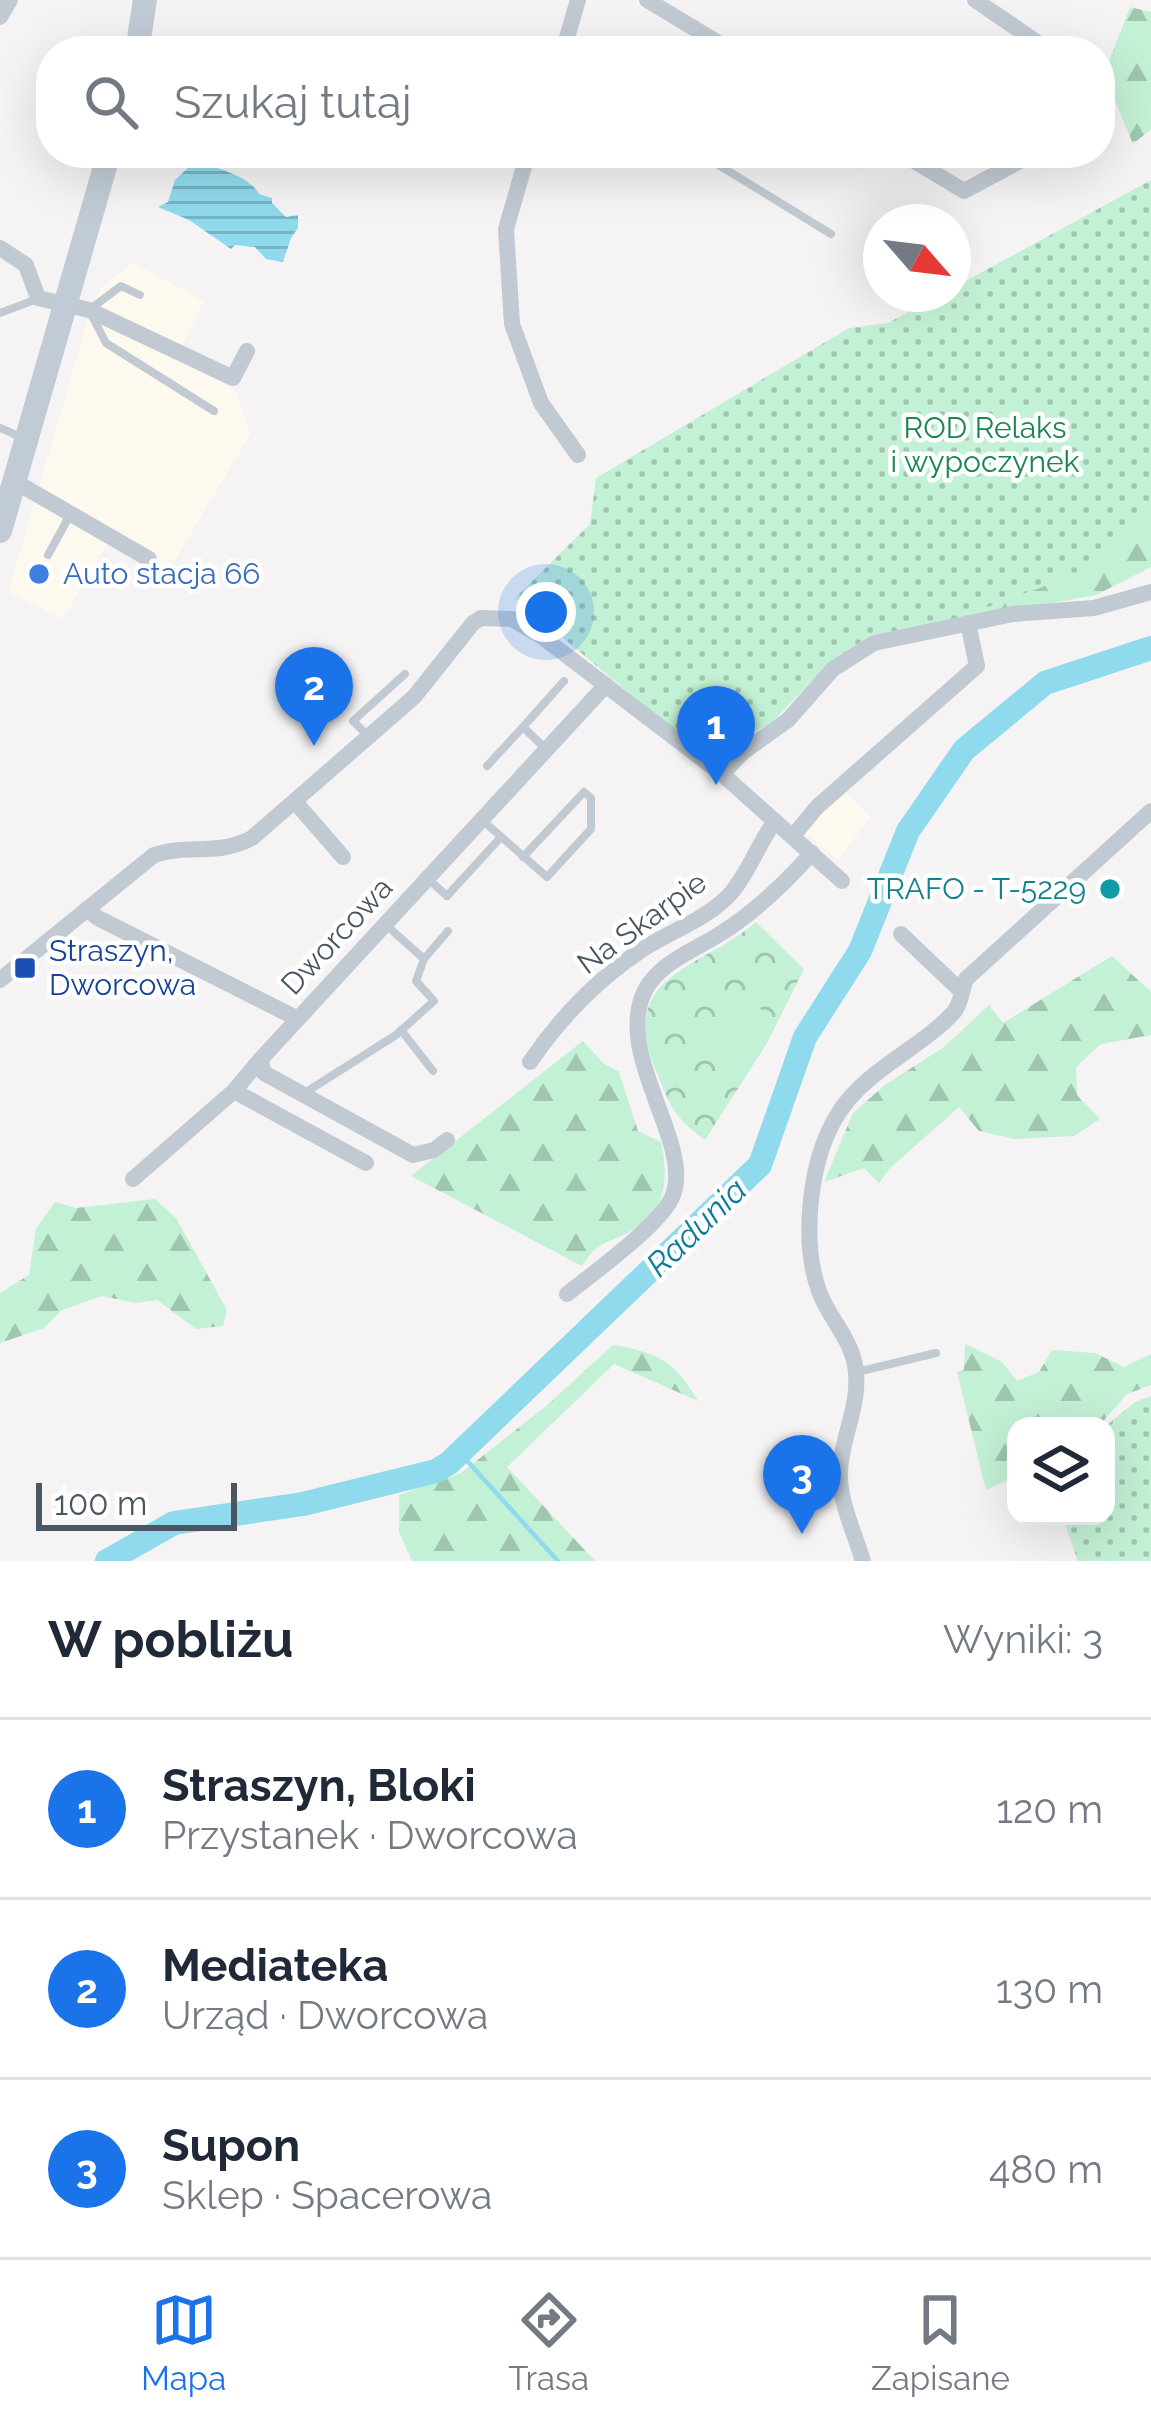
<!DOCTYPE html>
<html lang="pl">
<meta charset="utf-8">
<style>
body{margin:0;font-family:Raleway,sans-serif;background:#f6f6f7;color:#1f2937}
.controls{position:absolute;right:36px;bottom:36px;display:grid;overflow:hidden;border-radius:24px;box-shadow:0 12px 48px #0002}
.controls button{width:108px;height:108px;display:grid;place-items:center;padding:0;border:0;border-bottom:3px solid #e0e1e3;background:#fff;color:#1f2937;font:60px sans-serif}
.compass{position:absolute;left:863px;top:204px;width:108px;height:108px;border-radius:50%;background:#fff;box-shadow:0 12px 48px #0002;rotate:118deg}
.scale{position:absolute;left:36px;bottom:30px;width:201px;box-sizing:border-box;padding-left:12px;border:6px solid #4a5661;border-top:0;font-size:33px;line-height:42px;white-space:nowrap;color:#4a5661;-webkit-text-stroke:9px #fff;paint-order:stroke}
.you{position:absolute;left:546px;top:612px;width:42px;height:42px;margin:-30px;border:9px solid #fff;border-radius:50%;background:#1a73e8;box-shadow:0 0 0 18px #1a73e833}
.badge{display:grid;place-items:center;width:78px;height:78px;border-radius:50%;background:#1a73e8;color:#fff;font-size:39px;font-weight:700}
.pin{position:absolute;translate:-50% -99px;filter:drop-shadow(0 3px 6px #0008)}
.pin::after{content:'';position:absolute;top:63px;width:42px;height:36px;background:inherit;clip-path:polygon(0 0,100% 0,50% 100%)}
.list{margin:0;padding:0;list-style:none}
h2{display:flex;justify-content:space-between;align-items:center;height:156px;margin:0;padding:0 48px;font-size:51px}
h2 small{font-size:39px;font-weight:400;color:#747a83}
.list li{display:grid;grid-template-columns:78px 1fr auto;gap:36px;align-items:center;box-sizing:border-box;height:180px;padding:0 48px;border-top:3px solid #e0e1e3}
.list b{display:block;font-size:45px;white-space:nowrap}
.list p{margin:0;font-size:39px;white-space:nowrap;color:#747a83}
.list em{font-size:39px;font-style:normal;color:#747a83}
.icon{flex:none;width:66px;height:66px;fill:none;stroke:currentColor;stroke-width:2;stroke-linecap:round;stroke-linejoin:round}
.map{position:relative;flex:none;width:1151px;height:1561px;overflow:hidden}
.search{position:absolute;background:#fff;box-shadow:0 12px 48px #0002;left:36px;right:36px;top:36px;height:132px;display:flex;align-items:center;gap:30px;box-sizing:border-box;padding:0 42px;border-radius:48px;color:#747a83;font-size:45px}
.sheet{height:696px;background:#fff}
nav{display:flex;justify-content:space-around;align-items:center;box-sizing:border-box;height:168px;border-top:3px solid #e0e1e3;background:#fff;font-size:33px;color:#747a83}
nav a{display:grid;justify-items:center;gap:6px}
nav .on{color:#1a73e8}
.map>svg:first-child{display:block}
.commercial{fill:#fdf9ef}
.grass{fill:url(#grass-dots)}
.forest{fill:url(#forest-firs)}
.park{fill:url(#park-crowns)}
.pitch{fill:#c3f1d5}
.water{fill:url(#water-rules)}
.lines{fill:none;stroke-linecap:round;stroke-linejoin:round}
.stream{stroke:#90daee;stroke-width:4.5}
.river{stroke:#90daee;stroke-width:24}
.service{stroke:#c1cad2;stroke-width:8}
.minor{stroke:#c1cad2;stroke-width:16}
.secondary{stroke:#c1cbd6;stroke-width:24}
.shop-dot{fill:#3f7fe0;stroke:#fff;stroke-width:4.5}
.culture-dot{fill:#0f9aa8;stroke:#fff;stroke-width:4.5}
.transit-dot{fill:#1a4fb4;stroke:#fff;stroke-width:4.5}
.labels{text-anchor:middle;stroke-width:9;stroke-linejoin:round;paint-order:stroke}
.park-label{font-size:30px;fill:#17864f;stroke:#fff}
.shop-label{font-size:30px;fill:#366cbe;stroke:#fff;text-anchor:start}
.culture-label{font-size:30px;fill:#0d838f;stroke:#fff;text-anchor:end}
.street-label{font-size:30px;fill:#4a5661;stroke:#fff}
.transit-label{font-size:30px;fill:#164399;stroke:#fff;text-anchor:start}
.water-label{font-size:33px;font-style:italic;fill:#0c7c9b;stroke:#fff}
</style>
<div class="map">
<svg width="1151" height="1561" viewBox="0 0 1151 1561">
<defs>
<pattern id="grass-dots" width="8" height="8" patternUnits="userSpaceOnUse" patternTransform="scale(3)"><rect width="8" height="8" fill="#c3f1d5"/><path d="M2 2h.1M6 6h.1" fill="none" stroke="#a0c6b0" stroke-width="1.8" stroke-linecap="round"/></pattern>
<pattern id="forest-firs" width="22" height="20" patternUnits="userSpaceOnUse" patternTransform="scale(3)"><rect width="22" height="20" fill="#c3f1d5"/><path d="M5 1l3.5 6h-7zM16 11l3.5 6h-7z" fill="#a0c6b0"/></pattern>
<pattern id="park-crowns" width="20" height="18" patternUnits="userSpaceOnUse" patternTransform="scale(3)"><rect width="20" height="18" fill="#c3f1d5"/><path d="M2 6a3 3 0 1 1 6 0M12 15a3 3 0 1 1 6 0" fill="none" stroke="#a0c6b0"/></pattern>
<pattern id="water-rules" width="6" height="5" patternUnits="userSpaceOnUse" patternTransform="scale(3)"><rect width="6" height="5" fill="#90daee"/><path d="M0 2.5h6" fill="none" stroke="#78b4c4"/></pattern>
</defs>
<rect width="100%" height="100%" fill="#f5f3f3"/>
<g class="commercial">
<polygon points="133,263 204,301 176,359 235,390 251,433 166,575 108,542 63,619 8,592 89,316 100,288"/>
<polygon points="840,788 871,817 837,861 800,828"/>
</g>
<g class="grass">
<polygon points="1151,180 1151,514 1080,573 951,621 871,635 829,663 769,725 719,745 680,735 515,598 590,524 596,478 849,328 888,323 941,294 953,294 953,288"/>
<polygon points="1151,1396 1151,1561 1078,1561 1062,1516 1106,1516 1106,1426 1135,1402"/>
</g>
<g class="forest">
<polygon points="1130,7 1151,12 1151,129 1133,144 1104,74"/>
<polygon points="1151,514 1151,567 1096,595 951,621 1080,573"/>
<polygon points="1112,956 1151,992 1151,1035 1101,1044 1076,1067 1077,1095 1100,1119 1074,1136 1014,1139 979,1131 959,1107 890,1168 879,1183 864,1168 824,1182 853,1113 885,1085 944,1047 989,1005 1003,1023"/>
<path d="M583,1041l20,22 16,9 19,59 23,11c7,31 7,67 -25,86 -25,16 -37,10 -54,38l-171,-90z"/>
<polygon points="155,1199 176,1218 227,1310 223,1326 196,1329 157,1300 136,1303 102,1296 62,1310 44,1328 0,1343 0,1293 29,1275 36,1229 55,1202 76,1208"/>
<polygon points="965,1344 1002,1362 1017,1381 1039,1372 1052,1350 1095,1353 1124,1367 1151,1354 1151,1385 1127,1394 1099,1426 1016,1426 1016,1476 986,1490 957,1372 964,1370"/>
<path d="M613,1345c44,7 63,17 85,56l-84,-37 -107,103 88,94h-183l-13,-29v-37l62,-22 84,-66z"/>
</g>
<path class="park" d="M756,922l48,47 -37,74 -62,97c-32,-24 -33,-31 -48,-67 -42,-99 42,-102 99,-151z"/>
<polygon class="pitch" points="744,1000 771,1015 747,1059 721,1044"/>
<path class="water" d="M191,165c18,-2 59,11 68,29l13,4v5l14,14 12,-2v13l-7,10 -8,24 -17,-3 -11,-12 -20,-2 -4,4 -42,-29 -31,-13 10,-5 7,-22z"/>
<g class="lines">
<polyline class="stream" points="460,1453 558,1561"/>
<polyline class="river" points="107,1561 174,1523 303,1504 436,1471 449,1463 760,1165 805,1037 860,951 908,831 964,750 1045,683 1151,648"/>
<g class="service">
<polyline points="699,153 831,234"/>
<polyline points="140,295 121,286 89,310 106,343 214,411"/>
<polyline points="0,313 37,299"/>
<polyline points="0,428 21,437"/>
<polyline points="48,555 70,515"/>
<polyline points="366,734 353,721 405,674"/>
<polyline points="545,748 523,727 564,681"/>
<polyline points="487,766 523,727"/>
<polyline points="482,820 547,877 591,829 591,798 584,792 523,857"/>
<polyline points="428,879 447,896 501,837"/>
<polyline points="386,925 424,959 448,931"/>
<polyline points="401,1030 433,1071"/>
<polyline points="303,1094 396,1035 434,1001 416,981 424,959"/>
<polyline points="857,1372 936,1353"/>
</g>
<g class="minor">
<polyline points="647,0 732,51"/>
<polyline points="975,0 1050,51"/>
<polyline points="0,17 10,0"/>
<polyline points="563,51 578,0"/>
<polyline points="528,153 506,229 512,324 541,403 578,455"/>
<polyline points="901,153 964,191 1035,153"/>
<polyline points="0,248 26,265 38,298 89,310 233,378 247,351"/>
<polyline points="13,484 26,488 149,559"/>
<polyline points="722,774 743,752 788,720 833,669 874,643 1013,614 1094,608 1151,592"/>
<polyline points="296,803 343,857"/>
<polyline points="793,836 817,807 977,666 968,623"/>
<polyline points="87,909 98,918 298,1019"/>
<polyline points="901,934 961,991"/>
<path d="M0,980l154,-125c37,-12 61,2 98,-17l162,-141 59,-74 8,-5 31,1 29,17 181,138 120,107"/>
<polyline points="260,1060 234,1091 366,1163"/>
<path d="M530,1062c30,-44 69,-84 113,-113 28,-18 65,-30 88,-56 18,-21 27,-49 44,-72"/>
<polyline points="447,1140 434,1150 413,1155 264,1073 260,1060 606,685"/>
<polyline points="133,1179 234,1091"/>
<path d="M567,1294c25,-20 96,-71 106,-99 19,-50 -52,-132 -32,-195 11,-36 54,-49 82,-68 33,-21 63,-50 89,-79"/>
<path d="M863,1561c-8,-27 -24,-60 -23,-88 1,-37 22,-70 15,-108 -5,-28 -27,-48 -36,-74 -18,-50 -10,-131 19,-177 27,-44 81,-64 116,-102 7,-8 8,-23 12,-33l185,-168"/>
</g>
<g class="secondary">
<polyline points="137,51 145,0"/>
<polyline points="0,531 109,153"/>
</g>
</g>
<circle class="shop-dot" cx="39" cy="574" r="12"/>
<circle class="culture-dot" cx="1110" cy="889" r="12"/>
<rect class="transit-dot" x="13" y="956" width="24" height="24" rx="6"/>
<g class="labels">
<g class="park-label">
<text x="985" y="438">ROD Relaks<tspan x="985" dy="34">i wypoczynek</tspan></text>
</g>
<g class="shop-label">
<text x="63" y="584">Auto stacja 66</text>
</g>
<g class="culture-label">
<text x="1086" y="899">TRAFO - T-5229</text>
</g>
<g class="street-label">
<text transform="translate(642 923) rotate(-36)" y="10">Na Skarpie</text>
<text transform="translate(337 936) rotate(-47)" y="10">Dworcowa</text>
</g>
<g class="transit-label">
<text x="49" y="961">Straszyn,<tspan x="49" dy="34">Dworcowa</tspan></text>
</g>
<g class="water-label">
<text transform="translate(696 1227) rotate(-44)" y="12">Radunia</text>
</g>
</g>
</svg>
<div class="controls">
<button><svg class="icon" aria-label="layers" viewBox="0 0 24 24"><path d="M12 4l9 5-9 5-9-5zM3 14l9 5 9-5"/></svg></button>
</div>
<svg class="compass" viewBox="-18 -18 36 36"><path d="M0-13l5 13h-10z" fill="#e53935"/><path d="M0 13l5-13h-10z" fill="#747a83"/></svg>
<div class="scale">100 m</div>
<div class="you"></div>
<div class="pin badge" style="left:716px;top:785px">1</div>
<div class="pin badge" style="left:314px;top:746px">2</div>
<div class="pin badge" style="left:802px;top:1534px">3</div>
<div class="search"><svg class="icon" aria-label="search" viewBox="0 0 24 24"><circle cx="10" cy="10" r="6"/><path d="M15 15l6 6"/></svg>Szukaj tutaj</div>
</div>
<section class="sheet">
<h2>W pobliżu<small>Wyniki: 3</small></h2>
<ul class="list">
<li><span class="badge">1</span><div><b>Straszyn, Bloki</b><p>Przystanek · Dworcowa</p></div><em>120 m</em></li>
<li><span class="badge">2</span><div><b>Mediateka</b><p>Urząd · Dworcowa</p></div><em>130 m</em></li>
<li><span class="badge">3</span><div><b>Supon</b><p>Sklep · Spacerowa</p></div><em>480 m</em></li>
</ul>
</section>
<nav>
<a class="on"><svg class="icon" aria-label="map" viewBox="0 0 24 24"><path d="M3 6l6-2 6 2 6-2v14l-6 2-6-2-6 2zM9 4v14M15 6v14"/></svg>Mapa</a>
<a><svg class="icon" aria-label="directions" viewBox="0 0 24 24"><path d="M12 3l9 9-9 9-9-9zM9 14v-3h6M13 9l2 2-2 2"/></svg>Trasa</a>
<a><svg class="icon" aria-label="saved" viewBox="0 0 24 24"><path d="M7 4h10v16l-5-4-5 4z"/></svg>Zapisane</a>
</nav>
